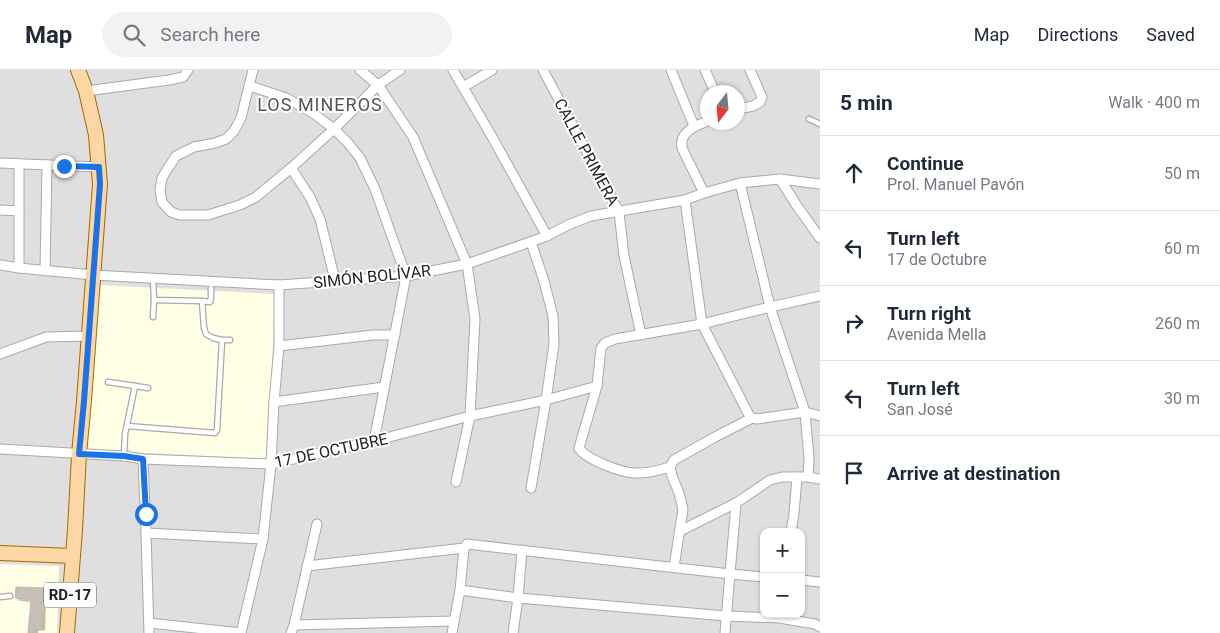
<!DOCTYPE html>
<meta charset="utf-8">
<style>
body{margin:0;font-family:Roboto,sans-serif;background:#f2f2f3;color:#1f2937}
.controls{position:absolute;right:15px;bottom:15px;display:grid;overflow:hidden;border-radius:10px;box-shadow:0 1px 4px #0004}
.controls button{width:45px;height:45px;display:grid;place-items:center;padding:0;border:0;border-bottom:1px solid #e0e1e3;background:#fff;color:#1f2937;font:25px sans-serif}
.compass{position:absolute;left:700px;top:15px;width:45px;height:45px;border-radius:50%;background:#fff;box-shadow:0 1px 4px #0004;rotate:196deg}
.stop{position:absolute;width:15px;height:15px;margin:-11px;border:4px solid #1a73e8;border-radius:50%;background:#fff}
.stop.end{background:#1a73e8;border-color:#fff;box-shadow:0 1px 5px #0008}
.list{margin:0;padding:0;list-style:none}
h2{display:flex;justify-content:space-between;align-items:center;height:65px;margin:0;padding:0 20px;font-size:21px}
h2 small{font-size:16px;font-weight:400;color:#747a83}
.list li{display:grid;grid-template-columns:32px 1fr auto;gap:15px;align-items:center;box-sizing:border-box;height:75px;padding:0 20px;border-top:1px solid #e0e1e3}
.list b{display:block;font-size:19px;white-space:nowrap}
.list p{margin:0;font-size:16px;white-space:nowrap;color:#747a83}
.list em{font-size:16px;font-style:normal;color:#747a83}
.icon{flex:none;width:28px;height:28px;fill:none;stroke:currentColor;stroke-width:2;stroke-linecap:round;stroke-linejoin:round}
.map{position:relative;flex:none;width:820px;height:563px;overflow:hidden}
header{display:flex;align-items:center;gap:30px;box-sizing:border-box;height:70px;padding:0 25px;background:#fff;border-bottom:1px solid #e0e1e3}
header strong{font-size:24px}
nav{display:flex;gap:28px;margin-inline-start:auto;font-size:18px}
.search{width:350px;height:45px;background:#f2f2f3;display:flex;align-items:center;gap:12px;box-sizing:border-box;padding:0 18px;border-radius:28px;color:#747a83;font-size:19px}
main{display:flex}
aside{flex:1;background:#fff}
.map>svg:first-child{display:block}
.residential{fill:#e0dfdf;fill-rule:evenodd}
.education{fill:#ffffe5}
.building{fill:#c7bfb8;stroke:#c4b6ab;filter:url(#shadow)}
.lines{fill:none;stroke-linecap:round;stroke-linejoin:round}
.service-casing{stroke:#a9a9a9;stroke-width:7}
.minor-casing{stroke:#a9a9a9;stroke-width:11}
.primary-casing{stroke:#a06b00;stroke-width:16}
.service{stroke:#fff;stroke-width:4.5}
.minor{stroke:#fff;stroke-width:9}
.primary{stroke:#fcd6a4;stroke-width:14}
.route{stroke:#1a73e8;stroke-width:6}
.labels{text-anchor:middle;stroke-width:4;stroke-linejoin:round;paint-order:stroke}
.shield{fill:#fff;stroke:#646464;stroke-width:1}
.shield-label{font-size:15px;font-weight:bold;fill:#222}
.street-label{font-size:16px;fill:#222;stroke:#fff}
.neighbourhood-label{font-size:18px;letter-spacing:1px;fill:#555;stroke:#fff}
</style>
<header>
<strong>Map</strong>
<div class="search"><svg class="icon" aria-label="search" viewBox="0 0 24 24"><circle cx="10" cy="10" r="6"/><path d="M15 15l6 6"/></svg>Search here</div>
<nav><a>Map</a><a>Directions</a><a>Saved</a></nav>
</header>
<main>
<div class="map">
<svg width="820" height="563" viewBox="0 0 820 563">
<defs>
<filter id="shadow"><feDropShadow dx="3.5" dy="2" stdDeviation="0" flood-color="#0004"/></filter>
</defs>
<rect width="100%" height="100%" fill="#f2efe9"/>
<path class="residential" d="M0,0h820v563h-820zM708,22h30v30h-30zM764,462h37v82h-37z"/>
<g class="education">
<polygon points="100,215 275,224 268,389 87,380"/>
<polygon points="0,494 59,496 57,563 0,563"/>
</g>
<polygon class="building" points="16,517 47,518 45,530 42,530 41,558 34,558 34,563 28,563 31,530 15,528"/>
<g class="lines">
<g class="service-casing">
<g id="service">
<polyline points="809,49 820,54"/>
<polyline points="202,231 210,232 211,228 211,218"/>
<polyline points="153,247 154,230"/>
<polyline points="222,270 230,270"/>
<polyline points="108,312 135,316"/>
<polyline points="127,356 215,363 217,360 222,270 213,268 206,264 204,258 202,231 154,230 153,208"/>
<polyline points="124,386 125,364 135,316 148,318"/>
<polyline points="0,527 10,526"/>
</g>
</g>
<g class="minor-casing">
<g id="minor">
<polyline points="253,0 241,48 234,61 226,69 215,73 194,77 176,86 168,98 162,108 160,120 162,132 171,142 180,145 208,145 240,135 256,127 291,98 334,59 378,15 400,0"/>
<polyline points="360,0 378,15 413,67 467,194 475,249 470,346 456,412"/>
<polyline points="453,0 491,65 547,166"/>
<polyline points="543,0 619,142 624,186 641,265"/>
<polyline points="671,0 694,56"/>
<polyline points="705,0 715,22"/>
<polyline points="250,16 286,28 313,43 334,59 348,73 360,88 375,119 406,206 374,371"/>
<polyline points="463,17 492,0"/>
<polyline points="86,21 169,10 183,7 188,0"/>
<polyline points="738,39 753,36 760,32 762,27 750,0"/>
<polyline points="0,93 99,97"/>
<polyline points="291,98 310,127 320,149 335,210"/>
<polyline points="780,109 797,136 820,168"/>
<polyline points="740,113 770,237 805,342 809,388 808,407"/>
<path d="M704,123l-22,-45c-3,-16 13,-22 26,-27"/>
<polyline points="685,130 702,254 749,345 752,348 757,349 805,342 820,346"/>
<polyline points="0,140 19,141"/>
<polyline points="0,195 19,198 93,205 279,215 406,206 467,194 547,166 568,155 591,146 685,130 704,123 740,113 780,109 820,114"/>
<polyline points="19,198 19,94"/>
<polyline points="45,201 47,95"/>
<polyline points="279,276 373,265 395,265"/>
<polyline points="0,284 46,267 89,266"/>
<polyline points="274,332 384,317"/>
<polyline points="0,379 124,386 143,389 271,394 374,371 470,346 546,330 597,316"/>
<polyline points="143,389 146,463 149,563"/>
<path d="M670,397c-11,3 -22,7 -35,6 -13,0 -50,-14 -56,-25l18,-62 4,-38 4,-5 10,-4 87,-15 68,-17 50,-11"/>
<polyline points="531,418 546,330 554,274 553,246 544,211 531,172"/>
<polyline points="680,461 736,433 770,410 782,407 808,407 820,409"/>
<polyline points="791,462 794,444 797,407"/>
<polyline points="146,463 263,469"/>
<polyline points="307,496 464,478 467,474 730,504 764,507"/>
<polyline points="674,497 683,439 679,423 672,406 670,397 674,390 715,367 752,348"/>
<polyline points="801,510 820,512"/>
<polyline points="460,520 518,528 726,546 779,548 815,554 820,557"/>
<polyline points="149,553 241,563"/>
<polyline points="294,555 453,551"/>
<polyline points="241,563 263,469 271,394 274,332 279,276 279,215"/>
<polyline points="291,563 294,555 317,454"/>
<polyline points="452,563 460,520 464,478"/>
<polyline points="513,563 518,528 522,480"/>
<polyline points="725,563 736,433"/>
</g>
</g>
<g class="primary-casing">
<g id="primary">
<polyline points="0,483 73,486"/>
<polyline points="67,563 75,460 79,384 84,331 100,114 96,65 86,21 78,0"/>
</g>
</g>
<use href="#service" class="service"/>
<use href="#minor" class="minor"/>
<use href="#primary" class="primary"/>
</g>
<g class="lines">
<polyline class="route" points="64,96 99,97 100,114 84,331 79,384 124,386 143,389 146,444"/>
</g>
<g class="labels">
<rect class="shield" x="44" y="512.5" width="52" height="25" rx="4"/>
<g class="shield-label">
<text x="70" y="530">RD-17</text>
</g>
<g class="street-label">
<text transform="translate(587 82) rotate(62)" y="6">CALLE PRIMERA</text>
<text transform="translate(372 206) rotate(-6)" y="6">SIMÓN BOLÍVAR</text>
<text transform="translate(331 380) rotate(-12)" y="6">17 DE OCTUBRE</text>
</g>
<g class="neighbourhood-label">
<text x="320" y="41">LOS MINEROS</text>
</g>
</g>
</svg>
<div class="controls">
<button>+</button>
<button>−</button>
</div>
<svg class="compass" viewBox="-18 -18 36 36"><path d="M0-13l5 13h-10z" fill="#e53935"/><path d="M0 13l5-13h-10z" fill="#747a83"/></svg>
<div class="stop" style="left:146px;top:444px"></div>
<div class="stop end" style="left:64px;top:96px"></div>
</div>
<aside>
<h2>5 min<small>Walk · 400 m</small></h2>
<ul class="list">
<li><svg class="icon" aria-label="ahead" viewBox="0 0 24 24"><path d="M12 20V5M6 11l6-6 6 6"/></svg><div><b>Continue</b><p>Prol. Manuel Pavón</p></div><em>50 m</em></li>
<li><svg class="icon" aria-label="left" viewBox="0 0 24 24"><path d="M17 20v-9H6M10 6l-5 5 5 5"/></svg><div><b>Turn left</b><p>17 de Octubre</p></div><em>60 m</em></li>
<li><svg class="icon" aria-label="right" viewBox="0 0 24 24"><path d="M7 20v-9h11M14 6l5 5-5 5"/></svg><div><b>Turn right</b><p>Avenida Mella</p></div><em>260 m</em></li>
<li><svg class="icon" aria-label="left" viewBox="0 0 24 24"><path d="M17 20v-9H6M10 6l-5 5 5 5"/></svg><div><b>Turn left</b><p>San José</p></div><em>30 m</em></li>
<li><svg class="icon" aria-label="arrive" viewBox="0 0 24 24"><path d="M6 21V4h12l-3 4 3 4H6"/></svg><div><b>Arrive at destination</b></div></li>
</ul>
</aside>
</main>
